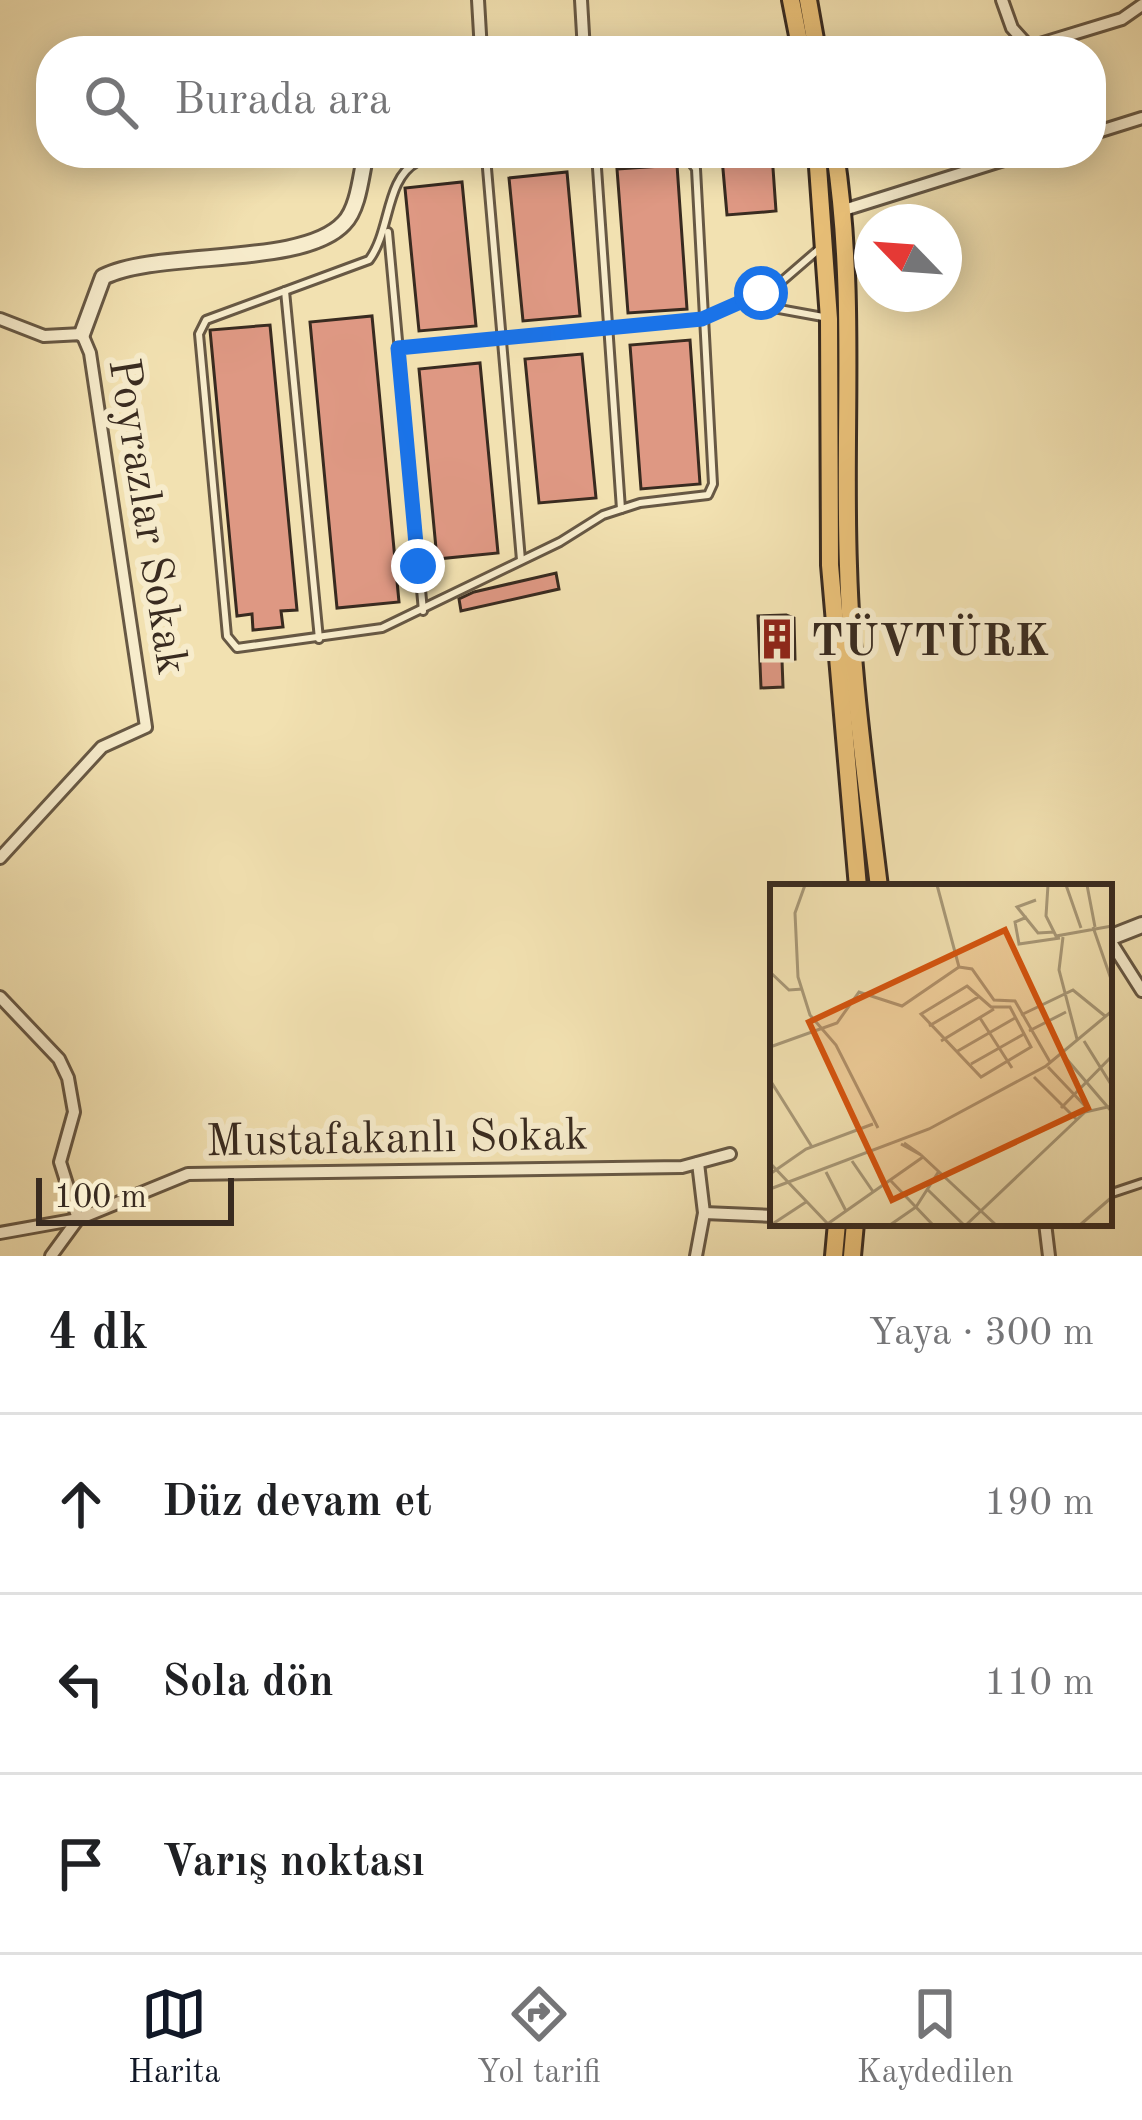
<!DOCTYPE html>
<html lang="tr">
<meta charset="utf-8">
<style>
body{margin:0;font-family:"Old Standard TT",serif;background:#f2f2f2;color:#202124}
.compass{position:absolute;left:854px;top:204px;width:108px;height:108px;border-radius:50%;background:#fff;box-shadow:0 6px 30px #0003;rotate:295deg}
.scale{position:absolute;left:36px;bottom:30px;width:198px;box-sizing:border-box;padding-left:12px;border:6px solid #392b20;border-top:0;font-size:33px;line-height:42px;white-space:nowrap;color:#392b20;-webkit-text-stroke:9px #f7eccc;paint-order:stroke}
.stop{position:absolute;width:36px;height:36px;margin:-27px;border:9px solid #1a73e8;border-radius:50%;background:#fff}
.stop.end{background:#1a73e8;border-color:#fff;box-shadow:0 3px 12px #0008}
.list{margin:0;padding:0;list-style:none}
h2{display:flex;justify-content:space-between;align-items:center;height:156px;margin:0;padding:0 48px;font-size:51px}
h2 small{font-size:39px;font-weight:400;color:#757577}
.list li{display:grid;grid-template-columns:78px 1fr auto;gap:36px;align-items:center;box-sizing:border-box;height:180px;padding:0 48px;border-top:3px solid #e0e0e0}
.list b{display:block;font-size:45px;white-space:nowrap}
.list em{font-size:39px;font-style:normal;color:#757577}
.icon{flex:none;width:66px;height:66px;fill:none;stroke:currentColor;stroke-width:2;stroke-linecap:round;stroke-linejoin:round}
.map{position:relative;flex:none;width:1142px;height:1256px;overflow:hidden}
.search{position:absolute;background:#fff;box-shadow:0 6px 30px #0003;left:36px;right:36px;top:36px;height:132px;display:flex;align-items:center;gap:30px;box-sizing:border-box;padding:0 42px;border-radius:48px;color:#757577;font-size:45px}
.sheet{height:696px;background:#fff}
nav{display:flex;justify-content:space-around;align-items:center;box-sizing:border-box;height:168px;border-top:3px solid #e0e0e0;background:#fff;font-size:33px;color:#757577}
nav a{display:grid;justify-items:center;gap:6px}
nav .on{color:#111827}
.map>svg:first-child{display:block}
.building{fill:#de9883;stroke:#392b20;stroke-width:3}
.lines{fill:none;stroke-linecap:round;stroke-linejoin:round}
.service-casing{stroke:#675844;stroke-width:12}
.minor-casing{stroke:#675844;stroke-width:16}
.tertiary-casing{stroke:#675844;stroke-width:20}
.primary-casing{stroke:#392b20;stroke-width:22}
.service{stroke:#f7eccc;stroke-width:6}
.minor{stroke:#f7eccc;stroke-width:10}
.tertiary{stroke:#f7eccc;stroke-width:14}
.primary{stroke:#e9c078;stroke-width:16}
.route{stroke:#1a73e8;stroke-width:15}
.labels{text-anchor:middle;stroke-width:12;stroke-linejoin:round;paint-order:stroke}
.street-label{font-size:45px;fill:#392b20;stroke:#f7eccc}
.poi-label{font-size:45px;font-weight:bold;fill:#392b20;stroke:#f7eccc;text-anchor:start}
.inset-road{fill:none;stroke:#a89877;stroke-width:3}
.view{fill:#d6540e;fill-opacity:0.15;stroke:#d6540e;stroke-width:6}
.inset-edge{fill:none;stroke:#392b20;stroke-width:6}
</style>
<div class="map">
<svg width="1142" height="1256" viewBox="0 0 1142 1256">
<rect width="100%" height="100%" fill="#f2e1b1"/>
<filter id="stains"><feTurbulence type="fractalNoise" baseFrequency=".00167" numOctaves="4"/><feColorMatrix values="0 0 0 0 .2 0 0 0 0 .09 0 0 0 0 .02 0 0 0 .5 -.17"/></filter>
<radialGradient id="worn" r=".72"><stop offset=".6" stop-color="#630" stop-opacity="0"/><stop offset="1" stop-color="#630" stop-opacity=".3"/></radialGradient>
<g class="building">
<polygon points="772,154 776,211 727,215 722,158"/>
<polygon points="677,165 687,309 628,313 617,169"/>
<polygon points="567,172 580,316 523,321 509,178"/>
<polygon points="462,182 476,326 419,331 405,188"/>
<polygon points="372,316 399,602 337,608 310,322"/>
<polygon points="270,325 297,610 281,611 283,627 253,630 252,614 237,616 210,330"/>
<polygon points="690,340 700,484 641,489 630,345"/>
<polygon points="582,354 596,498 539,503 525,359"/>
<polygon points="480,363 498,553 437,559 419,369"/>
<polygon points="556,573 559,589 461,611 459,599 474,592"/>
<polygon points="786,615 794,618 795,659 782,660 783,687 761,688 758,616"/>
</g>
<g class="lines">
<g class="service-casing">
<g id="service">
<path d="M619,153l-202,9c-32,17 -26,69 -48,98l-163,60 -7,14 28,302 10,12 145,-20 178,-86 43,-27 37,-12 68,-8 5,-11 -17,-315 -12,-16"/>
<polyline points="596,154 621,509"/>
<polyline points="486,157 521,560"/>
<polyline points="388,232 423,611"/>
<polyline points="818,250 774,288 741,302 823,317"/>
<polyline points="285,291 319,639"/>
<polyline points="398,348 702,319 741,302"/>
<polyline points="1109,1194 1142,1183"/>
</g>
</g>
<g class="minor-casing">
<g id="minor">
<polyline points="478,0 481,51"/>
<polyline points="581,0 584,51"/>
<polyline points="1002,0 1012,28 1031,49"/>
<polyline points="1017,51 1122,19 1142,5"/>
<polyline points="1091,134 1142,118"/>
<polyline points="844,210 1026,153"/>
<polyline points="0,319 44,336 82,334 90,353 146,727 102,747 0,858"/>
<polyline points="1109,939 1142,991"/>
<polyline points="0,997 59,1059 68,1078 74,1112 60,1162 78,1219 51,1256"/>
<polyline points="704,1213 773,1216"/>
<polyline points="1045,1223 1049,1256"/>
<polyline points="0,1233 78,1219 188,1174 682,1167 730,1154"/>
<polyline points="696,1256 704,1213 698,1163"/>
</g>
</g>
<g class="tertiary-casing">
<g id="tertiary">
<path d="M82,334l21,-57c55,-28 200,-9 241,-54 15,-15 17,-50 22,-70"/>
<polyline points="1109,938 1142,925"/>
</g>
</g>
<g class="primary-casing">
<g id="primary">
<polyline points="791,0 801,51"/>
<polyline points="808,0 817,51"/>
<polyline points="817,153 829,319 830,565 858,887"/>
<path d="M835,153c21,138 8,275 13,413 3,108 18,214 31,321"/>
<polyline points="834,1256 837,1223"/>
<polyline points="852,1256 855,1223"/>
</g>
</g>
<use href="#service" class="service"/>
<use href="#minor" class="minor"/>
<use href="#tertiary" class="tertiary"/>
<use href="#primary" class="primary"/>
</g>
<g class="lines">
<polyline class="route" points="418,566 398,348 702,319 761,293"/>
</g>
<defs>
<g id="building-bare" transform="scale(3.24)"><path d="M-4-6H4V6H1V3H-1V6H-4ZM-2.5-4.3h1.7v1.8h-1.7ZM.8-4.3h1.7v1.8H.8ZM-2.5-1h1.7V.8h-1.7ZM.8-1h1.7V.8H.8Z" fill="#8f2418" stroke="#f7eccc" stroke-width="2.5" paint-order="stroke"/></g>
</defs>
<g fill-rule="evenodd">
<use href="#building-bare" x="777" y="639"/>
</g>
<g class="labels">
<g class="street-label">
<text transform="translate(150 516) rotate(81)" y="16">Poyrazlar Sokak</text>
<text transform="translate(397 1136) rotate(-1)" y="16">Mustafakanlı Sokak</text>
</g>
<g class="poi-label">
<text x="811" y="655">TÜVTÜRK</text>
</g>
</g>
<g transform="translate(770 884)">
<rect width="342" height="342" fill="#f2e1b1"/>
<path class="inset-road" d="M35,1l-10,28 3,64 12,38 26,30 42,83M167,1l22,82M278,1l-2,31 10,20 56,-10M296,1l15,43M317,1l8,42M266,16l-19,7 21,26 17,-1M257,33l-12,5 4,22 41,-6M323,43l19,55M293,53l-4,33 18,69M189,83l13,2 22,31 21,1 35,61M0,88l19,18 14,-1M197,102l24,21h19l21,40 -50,30 -60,-63zM251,131l52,-25 32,26M210,134l32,50M159,142l51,-30M259,147l37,-19M171,157l53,-32M314,157l28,45M0,163l67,-24 22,-31 43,14 57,-39M186,168l59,-34M294,172l48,56M201,180l53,-30M278,183l39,41M264,193l43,43M0,196l42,67M291,224l51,-52M131,260l20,11 -17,-12M151,271l75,70M82,277l22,32M0,279l57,60M56,288l20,39M0,290l36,-25 67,-25M121,297l42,44M0,305l159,-60 117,-63 66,-55M158,306l36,35M1,341l35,-23M56,341l97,-68M120,341l26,-18 23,-36M196,341l119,-113 27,-6M310,341l32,-28"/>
<path class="view" d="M235,46l83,178 -196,92 -83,-178z"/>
<rect width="342" height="342" class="inset-edge"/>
</g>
<rect width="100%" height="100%" filter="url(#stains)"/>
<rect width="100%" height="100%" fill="url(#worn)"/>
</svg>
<svg class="compass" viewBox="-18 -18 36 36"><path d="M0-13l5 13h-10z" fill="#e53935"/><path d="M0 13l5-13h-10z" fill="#757577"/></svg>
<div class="scale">100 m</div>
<div class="stop" style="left:761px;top:293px"></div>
<div class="stop end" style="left:418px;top:566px"></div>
<div class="search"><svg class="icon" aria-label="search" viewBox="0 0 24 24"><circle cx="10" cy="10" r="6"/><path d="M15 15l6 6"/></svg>Burada ara</div>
</div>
<section class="sheet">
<h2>4 dk<small>Yaya · 300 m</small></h2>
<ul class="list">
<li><svg class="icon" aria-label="ahead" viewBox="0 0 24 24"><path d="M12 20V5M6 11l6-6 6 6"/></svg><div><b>Düz devam et</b></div><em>190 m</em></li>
<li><svg class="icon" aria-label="left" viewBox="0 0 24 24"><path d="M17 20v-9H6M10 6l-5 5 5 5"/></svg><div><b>Sola dön</b></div><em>110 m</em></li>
<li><svg class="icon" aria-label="arrive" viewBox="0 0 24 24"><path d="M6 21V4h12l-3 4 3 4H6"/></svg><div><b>Varış noktası</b></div></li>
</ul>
</section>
<nav>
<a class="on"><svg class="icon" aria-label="map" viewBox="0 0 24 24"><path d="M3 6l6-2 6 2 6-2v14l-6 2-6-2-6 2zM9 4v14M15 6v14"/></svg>Harita</a>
<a><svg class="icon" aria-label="directions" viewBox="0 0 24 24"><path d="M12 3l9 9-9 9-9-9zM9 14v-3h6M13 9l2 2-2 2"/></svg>Yol tarifi</a>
<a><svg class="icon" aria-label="saved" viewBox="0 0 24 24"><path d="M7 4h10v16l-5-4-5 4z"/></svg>Kaydedilen</a>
</nav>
